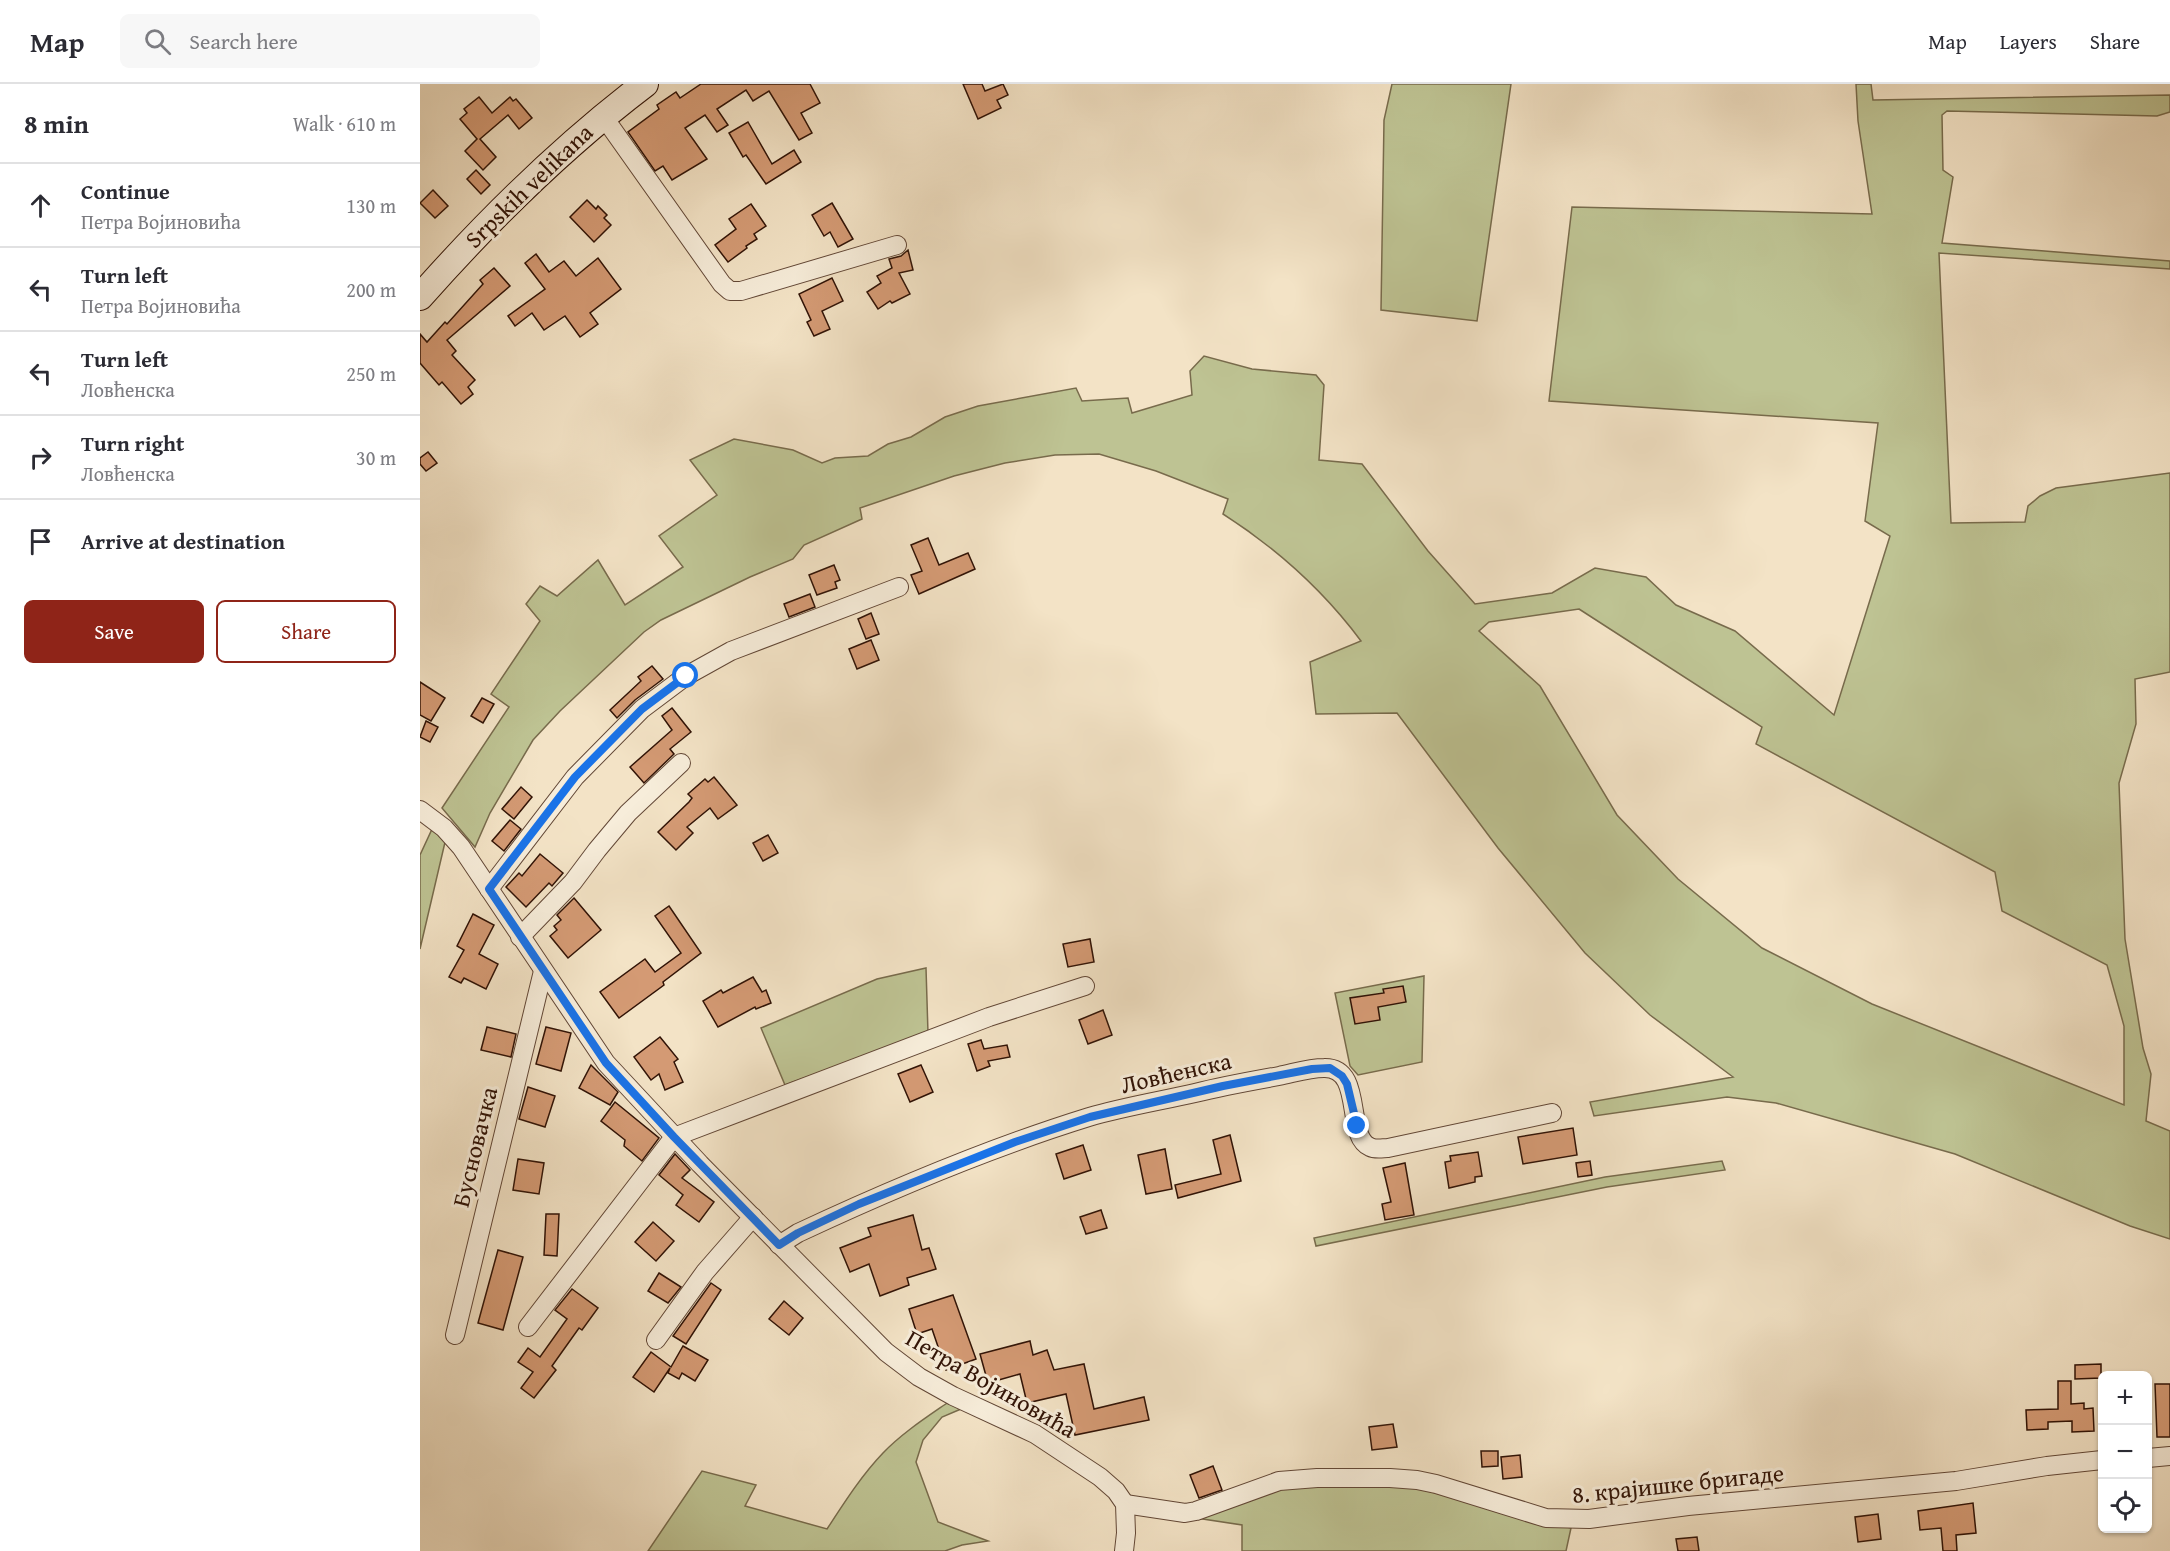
<!DOCTYPE html>
<meta charset="utf-8">
<style>
body{margin:0;font-family:"Gentium Book Plus",serif;background:#f7f7f7;color:#2b2b33}
.controls{position:absolute;right:18px;bottom:18px;display:grid;overflow:hidden;border-radius:9px;box-shadow:0 2px 4px #0004}
.controls button{width:54px;height:54px;display:grid;place-items:center;padding:0;border:0;border-bottom:2px solid #e1e1e2;background:#fff;color:#2b2b33;font:30px sans-serif}
.stop{position:absolute;width:18px;height:18px;margin:-14px;border:4px solid #1a73e8;border-radius:50%;background:#fff}
.stop.end{background:#1a73e8;border-color:#fff;box-shadow:0 2px 6px #0008}
.list{margin:0;padding:0;list-style:none}
h2{display:flex;justify-content:space-between;align-items:center;height:78px;margin:0;padding:0 24px;font-size:26px}
h2 small{font-size:20px;font-weight:400;color:#7c7c81}
.list li{display:grid;grid-template-columns:39px 1fr auto;gap:18px;align-items:center;box-sizing:border-box;height:84px;padding:0 24px;border-top:2px solid #e1e1e2}
.list b{display:block;font-size:22px;white-space:nowrap}
.list p{margin:0;font-size:20px;white-space:nowrap;color:#7c7c81}
.list em{font-size:20px;font-style:normal;color:#7c7c81}
.actions{display:flex;gap:12px;padding:18px 24px}
.actions a{flex:1;padding:14px 0;border:2px solid #8f2418;border-radius:9px;text-align:center;font-size:21px;color:#8f2418}
.actions .main{background:#8f2418;color:#fff}
.icon{flex:none;width:33px;height:33px;fill:none;stroke:currentColor;stroke-width:2;stroke-linecap:round;stroke-linejoin:round}
.map{position:relative;flex:none;width:1750px;height:1467px;overflow:hidden}
header{display:flex;align-items:center;gap:36px;box-sizing:border-box;height:84px;padding:0 30px;background:#fff;border-bottom:2px solid #e1e1e2}
header strong{font-size:28px}
nav{display:flex;gap:33px;margin-inline-start:auto;font-size:21px}
.search{width:420px;height:54px;background:#f7f7f7;display:flex;align-items:center;gap:15px;box-sizing:border-box;padding:0 21px;border-radius:9px;color:#7c7c81;font-size:22px}
main{display:flex}
aside{flex:1;background:#fff}
.map>svg:first-child{display:block}
.green{fill:#bec393;stroke:#786b4c;stroke-width:1.5;fill-rule:evenodd}
.building{fill:#d49a74;stroke:#311306;stroke-width:1.5}
.lines{fill:none;stroke-linecap:round;stroke-linejoin:round}
.street-casing{stroke:#624736;stroke-width:20}
.secondary-casing{stroke:#311306;stroke-width:28}
.street{stroke:#f7edda;stroke-width:18}
.secondary{stroke:#f7edda;stroke-width:26}
.route{stroke:#1a73e8;stroke-width:8}
.labels{text-anchor:middle;stroke-width:6;stroke-linejoin:round;paint-order:stroke}
.street-label{font-size:24px;fill:#311306;stroke:#f7edda}
</style>
<header>
<strong>Map</strong>
<div class="search"><svg class="icon" aria-label="search" viewBox="0 0 24 24"><circle cx="10" cy="10" r="6"/><path d="M15 15l6 6"/></svg>Search here</div>
<nav><a>Map</a><a>Layers</a><a>Share</a></nav>
</header>
<main>
<aside>
<h2>8 min<small>Walk · 610 m</small></h2>
<ul class="list">
<li><svg class="icon" aria-label="ahead" viewBox="0 0 24 24"><path d="M12 20V5M6 11l6-6 6 6"/></svg><div><b>Continue</b><p>Петра Војиновића</p></div><em>130 m</em></li>
<li><svg class="icon" aria-label="left" viewBox="0 0 24 24"><path d="M17 20v-9H6M10 6l-5 5 5 5"/></svg><div><b>Turn left</b><p>Петра Војиновића</p></div><em>200 m</em></li>
<li><svg class="icon" aria-label="left" viewBox="0 0 24 24"><path d="M17 20v-9H6M10 6l-5 5 5 5"/></svg><div><b>Turn left</b><p>Ловћенска</p></div><em>250 m</em></li>
<li><svg class="icon" aria-label="right" viewBox="0 0 24 24"><path d="M7 20v-9h11M14 6l5 5-5 5"/></svg><div><b>Turn right</b><p>Ловћенска</p></div><em>30 m</em></li>
<li><svg class="icon" aria-label="arrive" viewBox="0 0 24 24"><path d="M6 21V4h12l-3 4 3 4H6"/></svg><div><b>Arrive at destination</b></div></li>
</ul>
<div class="actions"><a class="main">Save</a><a>Share</a></div>
</aside>
<div class="map">
<svg width="1750" height="1467" viewBox="0 0 1750 1467">
<rect width="100%" height="100%" fill="#f3e3c6"/>
<filter id="stains"><feTurbulence type="fractalNoise" baseFrequency=".00333" numOctaves="4"/><feColorMatrix values="0 0 0 0 .2 0 0 0 0 .09 0 0 0 0 .02 0 0 0 .5 -.17"/></filter>
<radialGradient id="worn" r=".72"><stop offset=".6" stop-color="#630" stop-opacity="0"/><stop offset="1" stop-color="#630" stop-opacity=".3"/></radialGradient>
<g class="green">
<polygon points="972,0 1091,0 1057,237 961,226 964,36"/>
<path d="M1436,0h15l2,16 297,-5v17l-13,4 -210,-5 -5,4 1,55 10,7 -11,66 228,18v8l-231,-16 12,270 74,-1 3,-16 12,-10 16,-8 114,-15v199l-35,7 1,45 -17,59 6,156 18,109 8,26 -5,47 24,10v108l-40,-13 -175,-72 -179,-51 -49,-6 -133,19 -4,-14 143,-25 -83,-62 -65,-62 -87,-105 -101,-135 -81,1 -6,-52 51,-21c-38,-51 -85,-93 -138,-127l5,-15 -72,-28 -57,-17 -44,1 -50,8 -51,13 -94,32 2,11 -58,26 -11,14 -43,18 -89,43 -17,12 -84,79 -27,29 -43,73 -15,34 -33,-39 67,-101 -18,-13 49,-73 -14,-17 14,-18 17,10 41,-36 27,45 58,-38 -24,-31 58,-41 -27,-35 44,-21 59,11 29,13 13,-5 33,-2 20,-12 23,-7 34,-20 33,-11 98,-18 6,13 46,-3 4,15 60,-18 -2,-24 14,-15 48,13 64,6 8,10 -5,75 43,4 66,87 47,53 77,-11 43,-25 51,9 30,28 59,26 99,84 56,-179 -25,-15 13,-98 -329,-22 23,-194 300,7 -14,-93zM1159,525l183,118 -6,17 239,128 7,39 105,54 17,61v79l-252,-101 -110,-56 -84,-69 -61,-64 -77,-129 -61,-55 10,-9z"/>
<polygon points="13,743 26,754 0,865 0,771"/>
<polygon points="506,884 508,949 365,1001 341,944 457,895"/>
<polygon points="1004,892 1002,978 938,991 930,982 915,909"/>
<polygon points="1302,1077 1305,1086 1187,1103 896,1162 894,1154 1185,1093"/>
<path d="M530,1317l11,8 -19,8 -19,23 -7,22 22,60 50,19 -26,4 -17,6h-297l54,-80 54,14 -11,21 82,23c17,-26 34,-53 56,-76 19,-20 44,-36 67,-52z"/>
<polygon points="878,1400 981,1400 1151,1444 1146,1467 822,1467 822,1441 776,1434"/>
</g>
<g class="building">
<polygon points="281,0 390,0 400,19 381,29 392,49 379,56 349,7 333,17 326,6 297,25 308,41 297,48 285,31 265,44 287,75 252,96 243,82 235,87 208,48 239,25 237,21 256,8 260,14"/>
<polygon points="543,0 562,0 565,7 583,0 588,11 577,16 581,24 558,35"/>
<polygon points="59,13 72,29 90,13 93,17 96,15 112,34 99,45 88,31 60,55 76,73 63,86 45,67 57,55 40,35 47,29 44,25"/>
<polygon points="328,38 352,80 374,66 381,78 346,100 326,71 323,73 309,49"/>
<polygon points="56,86 70,101 61,110 47,95"/>
<polygon points="13,106 28,122 15,134 0,119"/>
<polygon points="167,116 176,125 178,122 187,131 184,134 191,141 174,158 150,133"/>
<polygon points="412,119 433,155 418,163 410,148 404,152 392,131"/>
<polygon points="331,120 346,142 334,150 337,155 326,162 327,164 308,178 295,161 316,145 309,135"/>
<polygon points="488,166 493,186 479,189 490,210 472,219 470,217 458,225 447,208 461,199 457,192 472,184 469,175 481,172"/>
<polygon points="116,170 129,188 144,177 156,192 178,174 201,205 170,229 178,240 160,253 145,232 124,246 112,229 95,242 88,232 125,205 105,179"/>
<polygon points="74,184 90,202 27,256 36,267 32,271 55,296 48,303 53,310 41,320 22,298 19,301 0,279 0,250 7,258 25,238 27,240 63,200 60,196"/>
<polygon points="412,194 423,217 402,227 410,245 394,252 387,238 391,236 379,210"/>
<polygon points="8,368 17,379 6,387 0,380 0,374"/>
<polygon points="508,454 519,481 548,469 555,485 499,510 491,491 502,487 491,461"/>
<polygon points="414,481 420,496 415,498 417,504 397,511 389,491"/>
<polygon points="390,510 395,523 369,533 364,520"/>
<polygon points="451,529 459,550 446,555 438,535"/>
<polygon points="451,556 459,576 437,585 429,565"/>
<polygon points="232,582 243,595 215,616 197,634 190,626 221,597 218,593"/>
<polygon points="0,598 25,614 11,637 0,631"/>
<polygon points="62,614 74,620 63,639 51,632"/>
<polygon points="252,624 271,648 250,665 254,670 224,699 210,683 252,646 242,632"/>
<polygon points="6,637 18,643 10,658 0,653"/>
<polygon points="294,693 317,721 298,735 290,724 267,743 273,749 256,766 238,748 269,718 272,714 268,710 285,695 288,698"/>
<polygon points="101,703 112,713 94,735 82,725"/>
<polygon points="90,736 101,745 84,767 72,757"/>
<polygon points="348,751 358,769 343,777 333,759"/>
<polygon points="120,770 143,789 132,802 129,799 106,823 86,803 99,789 102,792"/>
<polygon points="154,814 181,846 148,874 130,852 137,846 134,842 141,836 137,831"/>
<polygon points="249,822 281,869 243,898 244,901 199,934 180,908 225,875 235,888 261,869 235,832"/>
<polygon points="53,830 74,841 59,870 78,880 66,905 44,894 41,899 29,893 44,866 37,862"/>
<polygon points="670,855 674,878 648,883 643,860"/>
<polygon points="333,893 342,908 346,906 351,919 336,925 335,923 298,943 283,917 301,906 303,909"/>
<polygon points="983,902 986,918 958,923 960,936 935,940 930,914 964,909 963,905"/>
<polygon points="683,926 692,951 668,960 659,936"/>
<polygon points="67,943 96,950 91,973 61,966"/>
<polygon points="126,943 151,949 141,987 116,980"/>
<polygon points="240,953 258,975 254,978 263,998 245,1006 239,990 231,996 214,973"/>
<polygon points="561,956 564,965 587,961 590,973 568,977 570,982 557,987 548,960"/>
<polygon points="171,981 198,1008 190,1021 159,1004"/>
<polygon points="501,981 513,1008 490,1018 478,990"/>
<polygon points="108,1003 135,1012 125,1043 99,1035"/>
<polygon points="195,1018 239,1054 222,1077 204,1062 205,1056 181,1037"/>
<polygon points="1153,1044 1157,1071 1103,1080 1098,1053"/>
<polygon points="810,1051 821,1097 758,1114 755,1101 801,1090 793,1056"/>
<polygon points="663,1061 671,1086 644,1095 636,1070"/>
<polygon points="745,1065 752,1105 726,1110 718,1071"/>
<polygon points="1058,1068 1062,1092 1055,1093 1055,1098 1029,1104 1025,1078 1031,1077 1030,1072"/>
<polygon points="255,1070 270,1086 262,1094 294,1118 279,1138 256,1121 263,1111 239,1091"/>
<polygon points="98,1075 124,1079 119,1110 93,1106"/>
<polygon points="1170,1077 1172,1091 1158,1093 1156,1079"/>
<polygon points="985,1079 994,1131 965,1136 962,1120 971,1118 963,1084"/>
<polygon points="681,1126 687,1144 666,1150 660,1133"/>
<polygon points="126,1130 139,1130 137,1172 124,1171"/>
<polygon points="493,1131 502,1166 509,1164 516,1185 487,1194 489,1201 460,1212 449,1180 430,1188 420,1164 451,1152 448,1144"/>
<polygon points="233,1138 254,1157 236,1177 215,1158"/>
<polygon points="78,1166 103,1173 83,1246 58,1239"/>
<polygon points="239,1189 261,1203 248,1219 228,1207"/>
<polygon points="291,1199 301,1206 266,1260 253,1252"/>
<polygon points="152,1205 178,1224 162,1246 159,1244 132,1282 136,1286 114,1314 101,1304 113,1288 98,1278 108,1264 120,1273 147,1235 135,1226"/>
<polygon points="533,1211 556,1275 526,1286 512,1245 497,1250 489,1225"/>
<polygon points="364,1217 383,1234 369,1251 349,1235"/>
<polygon points="610,1257 613,1271 627,1266 634,1286 664,1280 674,1325 724,1313 729,1336 655,1351 646,1310 607,1319 600,1290 568,1299 560,1270"/>
<polygon points="263,1262 288,1276 275,1297 262,1289 259,1295 248,1289 250,1284 234,1308 213,1293 231,1268 251,1283"/>
<polygon points="1681,1280 1681,1294 1655,1295 1655,1281"/>
<polygon points="1638,1297 1651,1297 1651,1320 1664,1319 1664,1325 1673,1324 1674,1347 1652,1348 1652,1337 1628,1338 1628,1345 1607,1346 1606,1326 1638,1325"/>
<polygon points="1735,1300 1750,1300 1750,1353 1737,1353"/>
<polygon points="973,1340 977,1363 952,1366 949,1343"/>
<polygon points="1061,1367 1078,1367 1078,1382 1062,1383"/>
<polygon points="1100,1371 1102,1393 1083,1395 1081,1373"/>
<polygon points="793,1382 802,1406 779,1414 770,1391"/>
<polygon points="1553,1419 1556,1449 1536,1451 1537,1467 1523,1467 1521,1444 1500,1446 1498,1427"/>
<polygon points="1458,1430 1461,1455 1438,1458 1435,1433"/>
<polygon points="1277,1453 1279,1467 1258,1467 1256,1455"/>
</g>
<g class="lines">
<g class="street-casing">
<g id="street">
<polyline points="183,32 302,200 310,207 321,207 477,161"/>
<polyline points="0,726 24,744 41,763 186,979 280,1080 466,1268 499,1293 533,1312 615,1350 680,1393 696,1407 705,1420 706,1449 704,1467"/>
<polyline points="69,805 155,693 222,625 266,592 311,567 479,503"/>
<polyline points="100,853 153,798 177,766 208,729 261,679"/>
<path d="M359,1161l19,-12c94,-44 191,-85 291,-116 34,-10 71,-16 106,-24 28,-7 56,-12 84,-17 15,-3 30,-8 45,-8 41,-1 20,68 46,79 6,3 13,1 18,1l164,-35"/>
<polyline points="108,1243 254,1053 569,933 665,902"/>
<polyline points="35,1251 123,887"/>
<polyline points="236,1256 285,1188 333,1133"/>
<polyline points="1728,1374 1750,1372"/>
<polyline points="705,1420 765,1429 776,1427 859,1397 897,1394 970,1394 997,1396 1016,1400 1126,1434 1169,1435 1268,1422 1536,1397 1627,1382 1682,1376"/>
</g>
</g>
<g class="secondary-casing">
<path id="secondary" d="M0,213c69,-78 142,-150 225,-213"/>
</g>
<use href="#street" class="street"/>
<use href="#secondary" class="secondary"/>
</g>
<g class="lines">
<polyline class="route" points="266,592 222,625 155,693 69,805 186,979 254,1053 359,1161 378,1149 439,1120 595,1058 670,1033 803,1002 892,985 910,984 922,992 927,1000 937,1042"/>
</g>
<g class="labels">
<g class="street-label">
<text transform="translate(109 102) rotate(-44)" y="8">Srpskih velikana</text>
<text transform="translate(756 989) rotate(-13)" y="8">Ловћенска</text>
<text transform="translate(55 1063) rotate(-76)" y="8">Бусновачка</text>
<text transform="translate(571 1300) rotate(30)" y="8">Петра Војиновића</text>
<text transform="translate(1258 1400) rotate(-6)" y="8">8. крајишке бригаде</text>
</g>
</g>
<rect width="100%" height="100%" filter="url(#stains)"/>
<rect width="100%" height="100%" fill="url(#worn)"/>
</svg>
<div class="controls">
<button>+</button>
<button>−</button>
<button><svg class="icon" aria-label="locate" viewBox="0 0 24 24"><circle cx="12" cy="12" r="6"/><path d="M12 2v4M12 18v4M2 12h4M18 12h4"/></svg></button>
</div>
<div class="stop" style="left:266px;top:592px"></div>
<div class="stop end" style="left:937px;top:1042px"></div>
</div>
</main>
